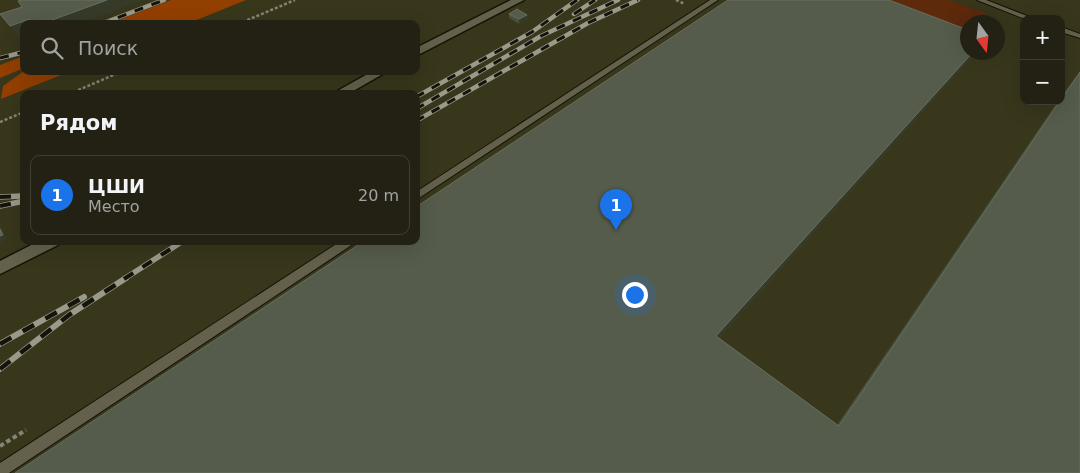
<!DOCTYPE html>
<html lang="ru">
<meta charset="utf-8">
<style>
body{margin:0;font-family:"DejaVu Sans",sans-serif;background:#2e2e21;color:#f1f3f6}
.controls{position:absolute;right:15px;top:15px;display:grid;overflow:hidden;border-radius:10px;box-shadow:0 5px 20px #0002}
.controls button{width:45px;height:45px;display:grid;place-items:center;padding:0;border:0;border-bottom:1px solid #3f3e33;background:#222113;color:#f1f3f6;font:25px sans-serif}
.compass{position:absolute;left:960px;top:15px;width:45px;height:45px;border-radius:50%;background:#222113;box-shadow:0 5px 20px #0002;rotate:165deg}
.you{position:absolute;left:634px;top:294px;width:18px;height:18px;margin:-12px;border:4px solid #fff;border-radius:50%;background:#1a73e8;box-shadow:0 0 0 8px #1a73e833}
.badge{display:grid;place-items:center;width:32px;height:32px;border-radius:50%;background:#1a73e8;color:#fff;font-size:16px;font-weight:700}
.pin{position:absolute;translate:-50% -41px;filter:drop-shadow(0 1px 2px #0008)}
.pin::after{content:'';position:absolute;top:26px;width:18px;height:15px;background:inherit;clip-path:polygon(0 0,100% 0,50% 100%)}
.list{margin:0;padding:0;list-style:none}
h2{display:flex;justify-content:space-between;align-items:center;height:65px;margin:0;padding:0 20px;font-size:21px}
h2 small{font-size:16px;font-weight:400;color:#a2a3a0}
.list li{display:grid;grid-template-columns:32px 1fr auto;gap:15px;align-items:center;box-sizing:border-box;height:80px;margin:0 10px 10px;padding:0 10px;border:1px solid #3f3e33;border-radius:10px}
.list b{display:block;font-size:19px;white-space:nowrap}
.list p{margin:0;font-size:16px;white-space:nowrap;color:#a2a3a0}
.list em{font-size:16px;font-style:normal;color:#a2a3a0}
.icon{flex:none;width:28px;height:28px;fill:none;stroke:currentColor;stroke-width:2;stroke-linecap:round;stroke-linejoin:round}
.map{position:relative;flex:none;width:1080px;height:473px;overflow:hidden}
.search{position:absolute;background:#222113;box-shadow:0 5px 20px #0002;left:20px;top:20px;width:400px;height:55px;display:flex;align-items:center;gap:12px;box-sizing:border-box;padding:0 18px;border-radius:10px;color:#a2a3a0;font-size:19px}
.panel{position:absolute;background:#222113;box-shadow:0 5px 20px #0002;left:20px;top:90px;width:400px;height:155px;border-radius:10px}
.map>svg:first-child{display:block}
.built{fill:#38361b;fill-rule:evenodd}
.green{fill:#5d2a0b}
.forest{fill:#923f00}
.lines{fill:none;stroke-linecap:round;stroke-linejoin:round}
.service-casing{stroke:#171404;stroke-width:2}
.minor-casing{stroke:#171404;stroke-width:3}
.path-far1{stroke:#868475;stroke-width:2.5;stroke-dasharray:3 2;stroke-linecap:butt}
.path{stroke:#868475;stroke-width:4;stroke-dasharray:4.5 3;stroke-linecap:butt}
.service{fill:#63614c;fill-rule:evenodd}
.minor{fill:#63614c;fill-rule:evenodd}
.rail-far2-casing{stroke:#9a998a;stroke-width:4.5}
.rail-far1-casing{stroke:#9a998a;stroke-width:5.5}
.rail-casing{stroke:#9a998a;stroke-width:6}
.rail-far2{stroke:#15140c;stroke-width:3;stroke-dasharray:9;stroke-linecap:butt}
.rail-far1{stroke:#15140c;stroke-width:4;stroke-dasharray:11;stroke-linecap:butt}
.rail{stroke:#15140c;stroke-width:4.5;stroke-dasharray:13;stroke-linecap:butt}
.wall{fill:#464e3c}
.shaded-wall{fill:#363a28}
.building{fill:#555c4b;stroke:#696f5f}
</style>
<div class="map">
<svg width="1080" height="473" viewBox="0 0 1080 473">
<rect width="100%" height="100%" fill="#2e2c19"/>
<path class="built" d="M0,0h1080v473h-1080zM1024,19h37v82h-37zM968,22h30v30h-30zM24,24h392v47h-392zM24,94h392v147h-392z"/>
<polygon class="green" points="855,0 950,0 985,13 976,22 968,22 967,31"/>
<g class="forest">
<polygon points="171,0 246,0 187,24 108,24"/>
<polygon points="24,56 24,68 0,78 0,65"/>
<polygon points="24,71 71,71 1,99 3,86"/>
</g>
<g class="lines">
<g class="service-casing">
<g id="service">
<polygon points="710,0 718,0 416,200 416,192"/>
<polygon points="977,0 986,0 1035,19 1025,19"/>
<polygon points="1061,27 1080,34 1080,38 1061,32"/>
<polygon points="341,241 354,241 353,244 9,473 0,473 0,463"/>
</g>
</g>
<g class="minor-casing">
<g id="minor">
<polygon points="511,0 524,0 416,56 416,48"/>
<polygon points="373,71 388,71 348,94 332,94"/>
<polygon points="39,241 60,241 58,245 0,274 0,261"/>
</g>
</g>
<g class="path-far1">
<polyline points="676,0 685,4"/>
<polyline points="238,24 295,0"/>
<polyline points="69,94 123,71"/>
<polyline points="0,122 24,112"/>
</g>
<polyline class="path" points="0,446 26,430"/>
<use href="#service" class="service"/>
<use href="#minor" class="minor"/>
<g class="rail-far2-casing">
<g id="rail-far2">
<polyline points="574,14 595,0"/>
<polyline points="101,24 164,0"/>
<polyline points="0,58 24,52"/>
<polyline points="416,97 532,32 577,0"/>
<polyline points="416,109 541,36 618,0"/>
<polyline points="416,121 588,23 638,0"/>
</g>
</g>
<g class="rail-far1-casing">
<g id="rail-far1">
<polyline points="0,197 21,196"/>
<polyline points="0,206 24,201"/>
<polyline points="124,279 183,241"/>
</g>
</g>
<g class="rail-casing">
<g id="rail">
<polyline points="0,344 84,297"/>
<polyline points="0,369 69,315 126,278"/>
</g>
</g>
<use href="#rail-far2" class="rail-far2"/>
<use href="#rail-far1" class="rail-far1"/>
<use href="#rail" class="rail"/>
</g>
<g class="wall">
<polygon points="509,14 527,15 528,19 519,24 509,18"/>
<polygon points="968,52 976,52 719,338 837,425 1058,101 1061,101 1061,97 1071,83 1080,72 1080,473 15,473"/>
</g>
<g class="shaded-wall">
<polygon points="107,0 143,0 79,24 41,24"/>
<polygon points="527,15 528,19 519,24 519,19"/>
<polygon points="30,19 33,24 24,24 24,35 18,37 10,26"/>
<polygon points="973,52 976,52 712,346 716,336"/>
<polygon points="0,224 8,239 0,243"/>
</g>
<g class="building">
<polygon points="21,0 107,0 41,24 34,24 30,19 10,26 0,14 22,7 18,1"/>
<polygon points="728,0 889,0 968,30 968,52 973,52 716,336 839,426 1060,101 1061,101 1061,100 1080,72 1080,473 15,473 364,241 416,241 416,207"/>
<polygon points="517,9 527,15 519,19 509,14"/>
<polygon points="0,229 3,235 0,236"/>
</g>
</svg>
<div class="controls">
<button>+</button>
<button>−</button>
</div>
<svg class="compass" viewBox="-18 -18 36 36"><path d="M0-13l5 13h-10z" fill="#e53935"/><path d="M0 13l5-13h-10z" fill="#a2a3a0"/></svg>
<div class="you"></div>
<div class="pin badge" style="left:616px;top:230px">1</div>
<div class="search"><svg class="icon" aria-label="search" viewBox="0 0 24 24"><circle cx="10" cy="10" r="6"/><path d="M15 15l6 6"/></svg>Поиск</div>
<section class="panel">
<h2>Рядом<small></small></h2>
<ul class="list">
<li><span class="badge">1</span><div><b>ЦШИ</b><p>Место</p></div><em>20 m</em></li>
</ul>
</section>
</div>
